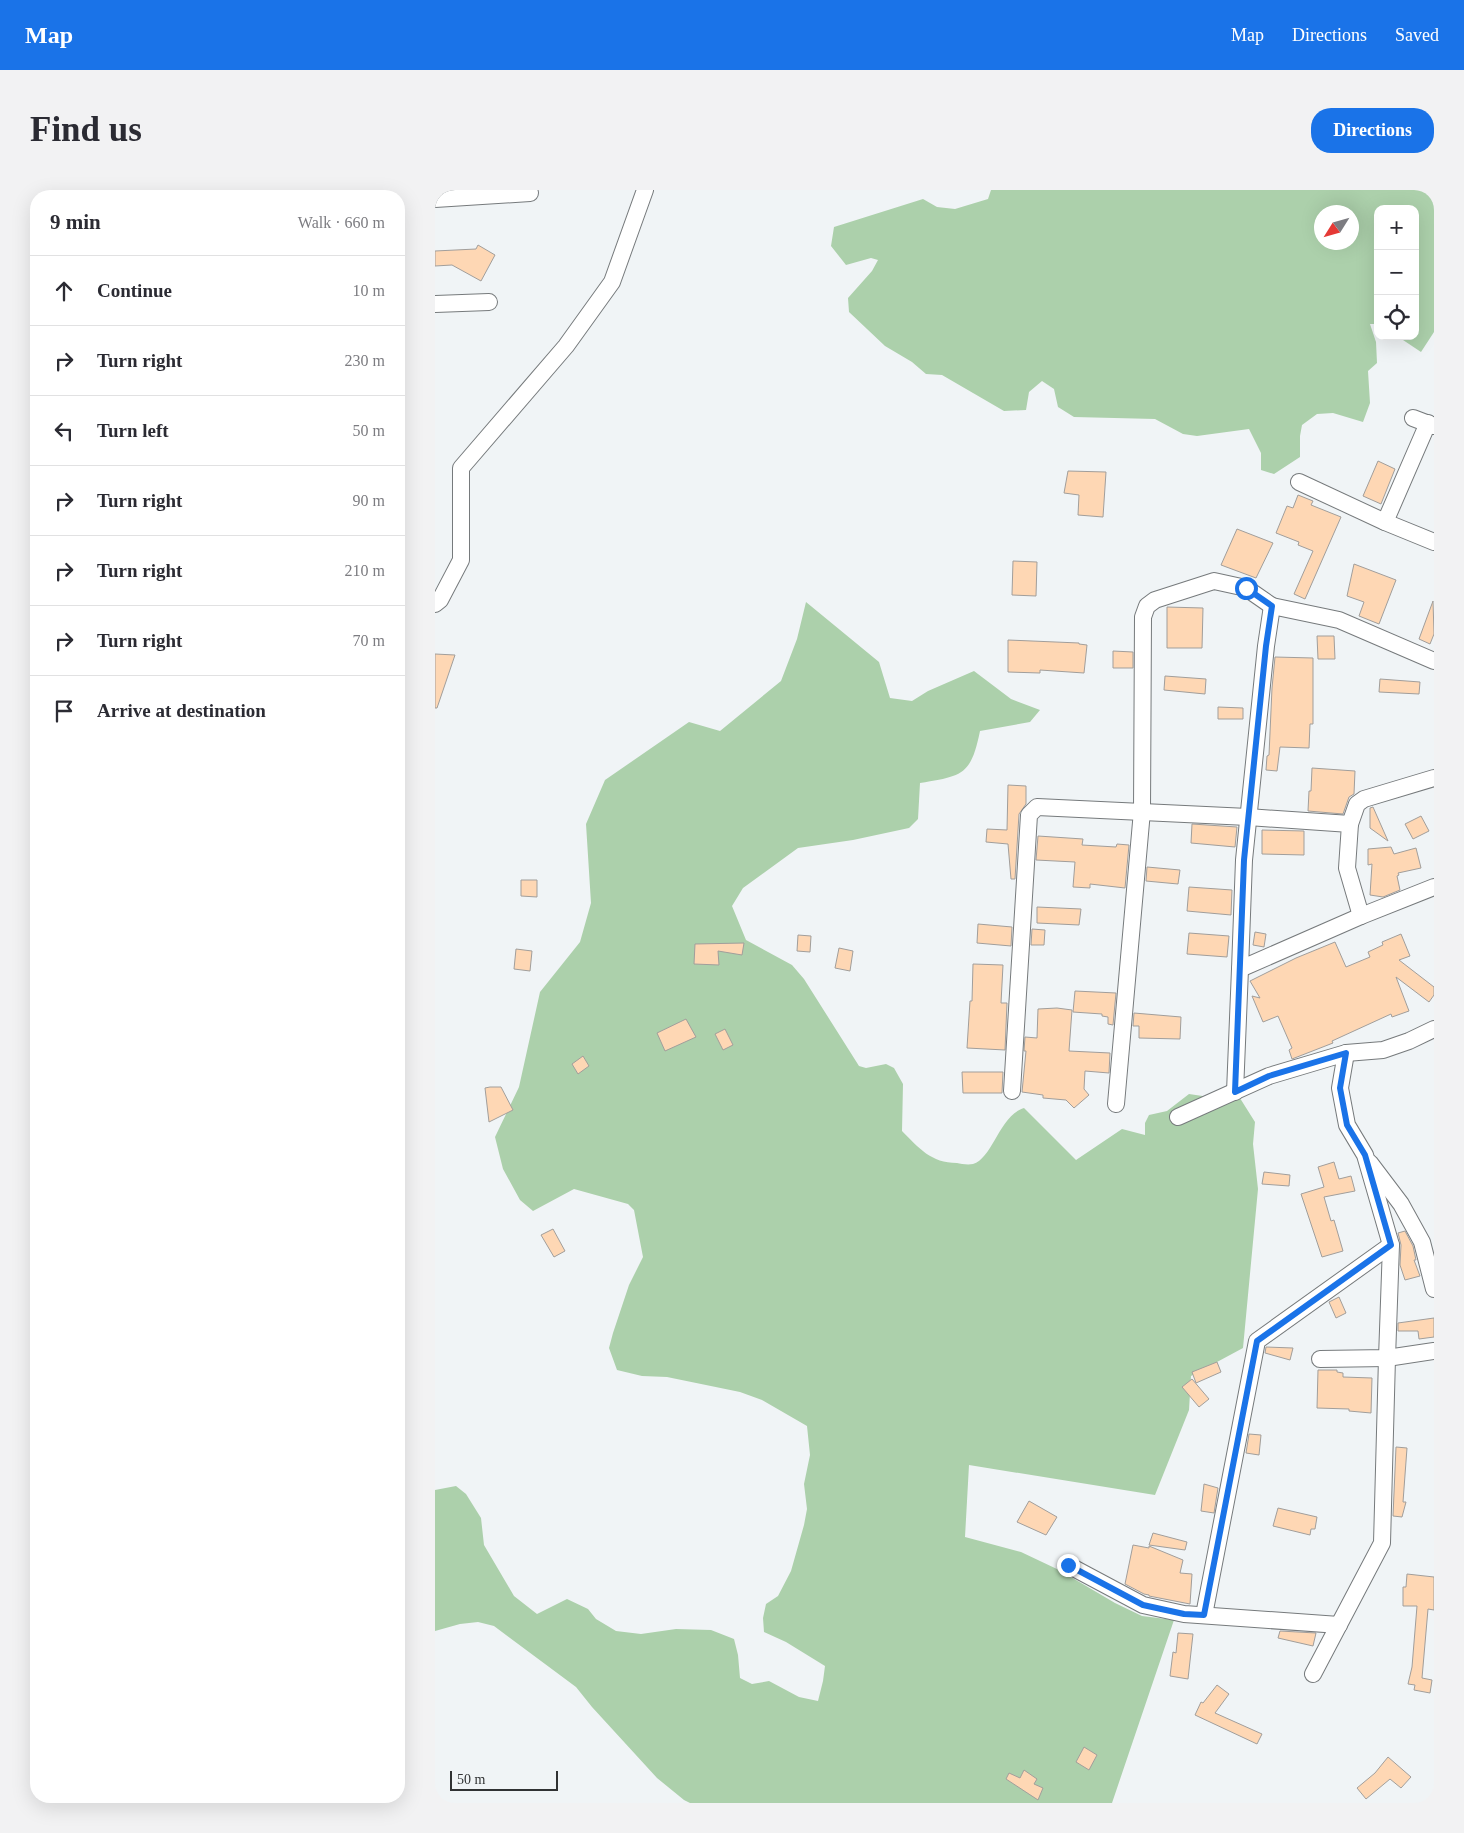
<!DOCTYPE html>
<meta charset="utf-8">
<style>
body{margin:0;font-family:Georgia,serif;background:#f2f2f3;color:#2b2b33}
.controls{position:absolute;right:15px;top:15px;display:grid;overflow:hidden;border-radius:10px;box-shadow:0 5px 20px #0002}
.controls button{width:45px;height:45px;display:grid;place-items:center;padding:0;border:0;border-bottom:1px solid #e1e1e2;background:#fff;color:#2b2b33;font:25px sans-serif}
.compass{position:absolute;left:879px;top:15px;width:45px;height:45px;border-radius:50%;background:#fff;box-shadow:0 5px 20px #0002;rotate:233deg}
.scale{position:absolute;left:15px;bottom:12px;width:108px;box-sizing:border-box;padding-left:5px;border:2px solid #303233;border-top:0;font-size:14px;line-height:18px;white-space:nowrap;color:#303233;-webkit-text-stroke:4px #f0f4f6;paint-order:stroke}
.stop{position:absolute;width:15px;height:15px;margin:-11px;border:4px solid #1a73e8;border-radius:50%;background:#fff}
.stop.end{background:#1a73e8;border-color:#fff;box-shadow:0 1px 5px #0008}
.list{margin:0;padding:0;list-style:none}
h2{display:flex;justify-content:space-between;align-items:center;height:65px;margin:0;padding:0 20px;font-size:21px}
h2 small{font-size:16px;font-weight:400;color:#7c7c81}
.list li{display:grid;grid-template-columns:32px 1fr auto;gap:15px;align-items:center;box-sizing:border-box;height:70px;padding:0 20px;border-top:1px solid #e1e1e2}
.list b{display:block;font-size:19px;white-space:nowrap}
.list em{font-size:16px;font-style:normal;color:#7c7c81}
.icon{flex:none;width:28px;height:28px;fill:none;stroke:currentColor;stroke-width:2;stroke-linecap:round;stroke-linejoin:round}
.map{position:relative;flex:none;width:999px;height:1613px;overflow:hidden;border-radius:20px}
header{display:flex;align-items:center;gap:30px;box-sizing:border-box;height:70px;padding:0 25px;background:#1a73e8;color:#fff}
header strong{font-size:24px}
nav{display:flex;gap:28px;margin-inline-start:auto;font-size:18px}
.intro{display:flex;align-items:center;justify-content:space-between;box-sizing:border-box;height:120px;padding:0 30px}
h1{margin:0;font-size:35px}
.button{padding:12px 22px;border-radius:20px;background:#1a73e8;color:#fff;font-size:18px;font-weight:700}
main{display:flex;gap:30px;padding:0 30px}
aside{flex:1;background:#fff;border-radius:20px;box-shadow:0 5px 20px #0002}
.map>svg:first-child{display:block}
.forest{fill:#acd0ab;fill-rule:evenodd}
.building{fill:#fed7b4;stroke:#a19e9b}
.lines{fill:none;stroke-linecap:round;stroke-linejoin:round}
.minor-casing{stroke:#767a7c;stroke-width:18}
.minor{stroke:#fff;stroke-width:16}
.route{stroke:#1a73e8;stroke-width:6}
</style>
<header>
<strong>Map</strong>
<nav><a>Map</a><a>Directions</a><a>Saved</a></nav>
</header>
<div class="intro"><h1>Find us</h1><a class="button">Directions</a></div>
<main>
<aside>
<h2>9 min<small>Walk · 660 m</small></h2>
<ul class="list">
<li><svg class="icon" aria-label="ahead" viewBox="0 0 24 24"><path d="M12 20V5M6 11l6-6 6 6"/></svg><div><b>Continue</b></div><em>10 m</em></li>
<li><svg class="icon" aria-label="right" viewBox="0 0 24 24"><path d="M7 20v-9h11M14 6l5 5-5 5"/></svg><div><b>Turn right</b></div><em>230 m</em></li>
<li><svg class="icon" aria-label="left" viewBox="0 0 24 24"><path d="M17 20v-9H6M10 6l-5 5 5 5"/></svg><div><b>Turn left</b></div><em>50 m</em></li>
<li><svg class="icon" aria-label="right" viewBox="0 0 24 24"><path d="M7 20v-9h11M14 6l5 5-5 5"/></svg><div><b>Turn right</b></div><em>90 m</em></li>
<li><svg class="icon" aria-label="right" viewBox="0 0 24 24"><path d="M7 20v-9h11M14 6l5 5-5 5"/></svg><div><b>Turn right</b></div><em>210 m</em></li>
<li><svg class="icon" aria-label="right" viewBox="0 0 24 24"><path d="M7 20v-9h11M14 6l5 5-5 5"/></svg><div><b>Turn right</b></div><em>70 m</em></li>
<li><svg class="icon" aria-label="arrive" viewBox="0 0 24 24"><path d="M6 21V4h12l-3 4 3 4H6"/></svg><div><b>Arrive at destination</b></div></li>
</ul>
</aside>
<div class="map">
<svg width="999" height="1613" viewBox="0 0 999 1613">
<rect width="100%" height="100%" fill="#f0f4f6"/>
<g class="forest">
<path d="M556,0h443v142l-13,20 -24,-16h18v-127h-37v115h-8l6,18 1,21 -9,8 2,32 -7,19 -30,-9 -16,1 -15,11 -2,11v21l-26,17 -13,-4v-17l-12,-24 -52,7 -14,-2 -28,-15 -81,-2 -16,-10 -4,-18 -12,-8 -13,11 -3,18 -22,1 -62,-36 -16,-1 -14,-12 -27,-16 -36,-34 -1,-14 24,-27 6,-11 -7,-2 -25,7 -15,-19 3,-19 89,-28 14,8 18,2 33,-10zM886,22h30v30h-30z"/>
<path d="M371,412l73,60 11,36 22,3 16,-10 46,-20 37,28 29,11 -10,12 -50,9c-9,44 -17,45 -60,52l-2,36 -9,9 -56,12 -55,8 -55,40 -11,18 14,34 46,25 12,14 55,87 7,2 20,-4 8,4 9,16 -1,47c17,17 29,32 55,32 4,1 11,2 16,1 20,-6 26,-48 51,-56l52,52 46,-31 23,6v-12l4,-8 18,-4 22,-17 34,5 15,-4 17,27 -2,22 5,45 -15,159 -52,28 -2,34 -34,85 -186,-30 -4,72 56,15 38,18 56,33 27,13 32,4 -62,183h-422l-6,-3 -27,-22 -65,-71 -16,-20 -82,-61 -16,-4 -18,2 -25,7v-141l21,-4 10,8 15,24 3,27 30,51 23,18 30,-15 21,10 8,10 20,12 25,3 35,-5 35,1 23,9 4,16 2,23 12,6 17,-3 30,16 19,4 5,-20 2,-15 -39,-24 -22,-10 -1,-14 3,-14 12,-8 13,-25 13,-46 3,-16 -3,-25 6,-29 -3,-29 -45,-26 -22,-8 -73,-15 -25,-1 -25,-6 -8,-22 4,-15 16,-48 14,-28 -9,-47 -6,-6 -54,-15 -41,22 -13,-11 -17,-31 -8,-32 24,-50 21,-95 40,-50 11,-39 -5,-79 19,-44 84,-58 31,9 61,-50 16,-42z"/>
</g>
<g class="building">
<polygon points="43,55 60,65 46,91 17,75 0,76 0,61 41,59"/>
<polygon points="943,271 960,279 946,314 928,306"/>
<polygon points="633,281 671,282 668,327 643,325 644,305 629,303"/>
<polygon points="863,305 878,311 876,315 906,327 870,409 859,404 878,361 863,355 864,352 841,343 852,316 858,318"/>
<polygon points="802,339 838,353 821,388 786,375"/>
<polygon points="578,371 602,372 601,406 577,405"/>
<polygon points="919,374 961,390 944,434 924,426 929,412 912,406"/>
<polygon points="998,411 999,444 995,454 984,449"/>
<polygon points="732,417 768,418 767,458 732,458"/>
<polygon points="882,446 899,446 900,469 883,469"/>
<polygon points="573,450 644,453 644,454 652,455 649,483 605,480 605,483 573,482"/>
<polygon points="678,461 698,462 698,478 678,478"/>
<polygon points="0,464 20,465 2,518 0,518"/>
<polygon points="840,467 878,468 878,534 875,534 874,558 845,557 842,581 831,580 832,566 834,565 837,498"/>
<polygon points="730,486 771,489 770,504 729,500"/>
<polygon points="945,489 985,492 984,504 944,502"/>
<polygon points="783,517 808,518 808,529 783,529"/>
<polygon points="877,578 920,581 919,604 914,607 908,624 873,621 874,601 876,601"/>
<polygon points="573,595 591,596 591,614 584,624 580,689 576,689 573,654 551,652 552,639 572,640"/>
<polygon points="938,617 953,651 935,638 935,618"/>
<polygon points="986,626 994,641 978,649 970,634"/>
<polygon points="757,634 802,637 800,657 756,653"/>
<polygon points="827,640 869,641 869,665 827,664"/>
<polygon points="603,646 648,649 647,655 681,657 682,654 694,655 690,698 655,694 655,698 638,697 640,672 601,670"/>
<polygon points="956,657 959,664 981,658 986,678 963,683 964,685 962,686 965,700 948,707 935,705 937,674 933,675 933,659"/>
<polygon points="712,677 745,680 743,694 711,691"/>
<polygon points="86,690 102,690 102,707 86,706"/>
<polygon points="754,697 797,700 796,725 752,721"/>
<polygon points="602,717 646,719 644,735 602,733"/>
<polygon points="543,734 577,737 576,756 542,753"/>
<polygon points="597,739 610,740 609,755 596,755"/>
<polygon points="820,742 831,744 829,757 818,755"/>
<polygon points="754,743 794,746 792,767 752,764"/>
<polygon points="966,744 975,766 964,770 999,797 999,805 994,812 961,787 974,821 957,827 956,824 897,851 898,853 857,869 854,860 857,858 843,826 828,832 817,806 825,808 815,791 861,768 900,752 911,777 935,767 933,762 948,755 947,752"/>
<polygon points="363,745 376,746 375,762 362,761"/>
<polygon points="309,753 307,765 283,761 284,775 259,774 260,754"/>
<polygon points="404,758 418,761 415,781 400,778"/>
<polygon points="81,759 97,761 95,781 79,779"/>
<polygon points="538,774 568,775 566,813 572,813 570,860 532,858 535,811 537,811"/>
<polygon points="640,801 681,803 678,835 673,834 673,827 667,826 667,824 638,822"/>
<polygon points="622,818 637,820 634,861 675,863 674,883 650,881 649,899 654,905 639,918 631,910 608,908 608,905 587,902 591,861 589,861 590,847 602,848 603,819"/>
<polygon points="699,823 746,827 745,849 704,848 704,836 698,836"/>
<polygon points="251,829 261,847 230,861 222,843"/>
<polygon points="290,839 298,855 288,860 280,844"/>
<polygon points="148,866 154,876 143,884 137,874"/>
<polygon points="527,882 568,882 567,903 528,903"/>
<polygon points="55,897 66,897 78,920 54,932 50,898"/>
<polygon points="899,972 904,989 916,986 920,1001 889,1007 896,1031 899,1030 908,1061 887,1067 866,1004 889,997 883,977"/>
<polygon points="829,982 855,985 854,996 827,994"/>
<polygon points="118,1039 130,1061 119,1067 106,1045"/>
<polygon points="970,1041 978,1056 981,1070 979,1070 985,1086 970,1090 965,1075 966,1055 963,1043"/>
<polygon points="904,1107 911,1123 901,1128 894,1112"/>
<polygon points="999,1128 999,1147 984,1149 983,1141 963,1141 963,1133"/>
<polygon points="831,1157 858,1158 855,1170 830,1163"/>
<polygon points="782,1172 786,1182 761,1193 757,1182"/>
<polygon points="883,1180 902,1180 902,1182 908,1183 908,1187 937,1188 936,1223 914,1221 914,1219 882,1218"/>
<polygon points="757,1189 774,1209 764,1217 747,1197"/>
<polygon points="814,1244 826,1245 824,1265 811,1263"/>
<polygon points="961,1257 972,1258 968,1312 971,1312 967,1327 958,1326"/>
<polygon points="769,1294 783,1298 779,1323 766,1321"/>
<polygon points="594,1311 622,1327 611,1345 582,1332"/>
<polygon points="843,1318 882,1327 880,1339 876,1339 875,1345 838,1336"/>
<polygon points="718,1343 752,1352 750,1360 714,1355"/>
<polygon points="698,1355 714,1358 714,1356 748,1370 745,1383 757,1384 755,1414 714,1406 714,1405 709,1404 690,1394"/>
<polygon points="972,1384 999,1387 999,1420 993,1419 987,1488 997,1490 995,1503 979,1500 980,1495 973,1494 977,1477 982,1416 968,1416 968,1397 971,1397"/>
<polygon points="845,1441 881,1443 878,1456 843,1448"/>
<polygon points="743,1443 758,1444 753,1489 735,1486 738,1462 741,1463"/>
<polygon points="782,1495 794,1504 780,1523 827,1544 822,1554 760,1525 766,1512 768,1513"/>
<polygon points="649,1557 662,1565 654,1580 641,1572"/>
<polygon points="953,1567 976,1587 966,1598 955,1589 931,1609 922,1598 940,1583"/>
<polygon points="589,1580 602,1589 599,1594 608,1598 603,1610 571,1589 574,1583 585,1588"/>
</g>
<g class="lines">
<g class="minor-casing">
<g id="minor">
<polyline points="0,9 95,3"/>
<polyline points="0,114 54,112"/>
<polyline points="978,228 999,236"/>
<polyline points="864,292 950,332 999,352"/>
<polyline points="950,332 993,233"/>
<polyline points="0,414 5,410 26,370 26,278 131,156 177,92 210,0"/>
<polyline points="999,471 904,430 837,416 831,456 809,670 805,779 926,726 999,697"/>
<polyline points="915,634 922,614 929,609 999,588"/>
<polyline points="577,901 594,625 602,617 813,627 915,634 912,678 926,726"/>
<polyline points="800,902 805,779"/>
<polyline points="681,914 707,621 708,427 712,416 720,410 779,391 811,398 837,416"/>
<polyline points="743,927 834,886 911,863 948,860 974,851 999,839"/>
<polyline points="935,973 966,1014 987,1052 999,1099"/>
<polyline points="885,1169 952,1168 999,1161"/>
<polyline points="633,1375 708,1415 749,1424 904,1435"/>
<polyline points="769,1425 822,1151 956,1055"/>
<polyline points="878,1484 947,1353 952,1168 956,1055 930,965 912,935 905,898 911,863"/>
</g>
</g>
<use href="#minor" class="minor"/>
</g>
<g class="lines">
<polyline class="route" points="633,1375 708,1415 749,1424 769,1425 822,1151 956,1055 930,965 912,935 905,898 911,863 834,886 800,902 809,670 831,456 837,416 811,398"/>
</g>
</svg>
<div class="controls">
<button>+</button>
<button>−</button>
<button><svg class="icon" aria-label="locate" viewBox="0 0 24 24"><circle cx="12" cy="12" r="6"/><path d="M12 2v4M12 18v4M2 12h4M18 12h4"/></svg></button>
</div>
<svg class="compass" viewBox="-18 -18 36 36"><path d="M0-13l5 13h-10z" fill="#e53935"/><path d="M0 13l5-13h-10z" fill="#7c7c81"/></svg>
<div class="scale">50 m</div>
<div class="stop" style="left:811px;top:398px"></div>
<div class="stop end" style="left:633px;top:1375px"></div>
</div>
</main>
